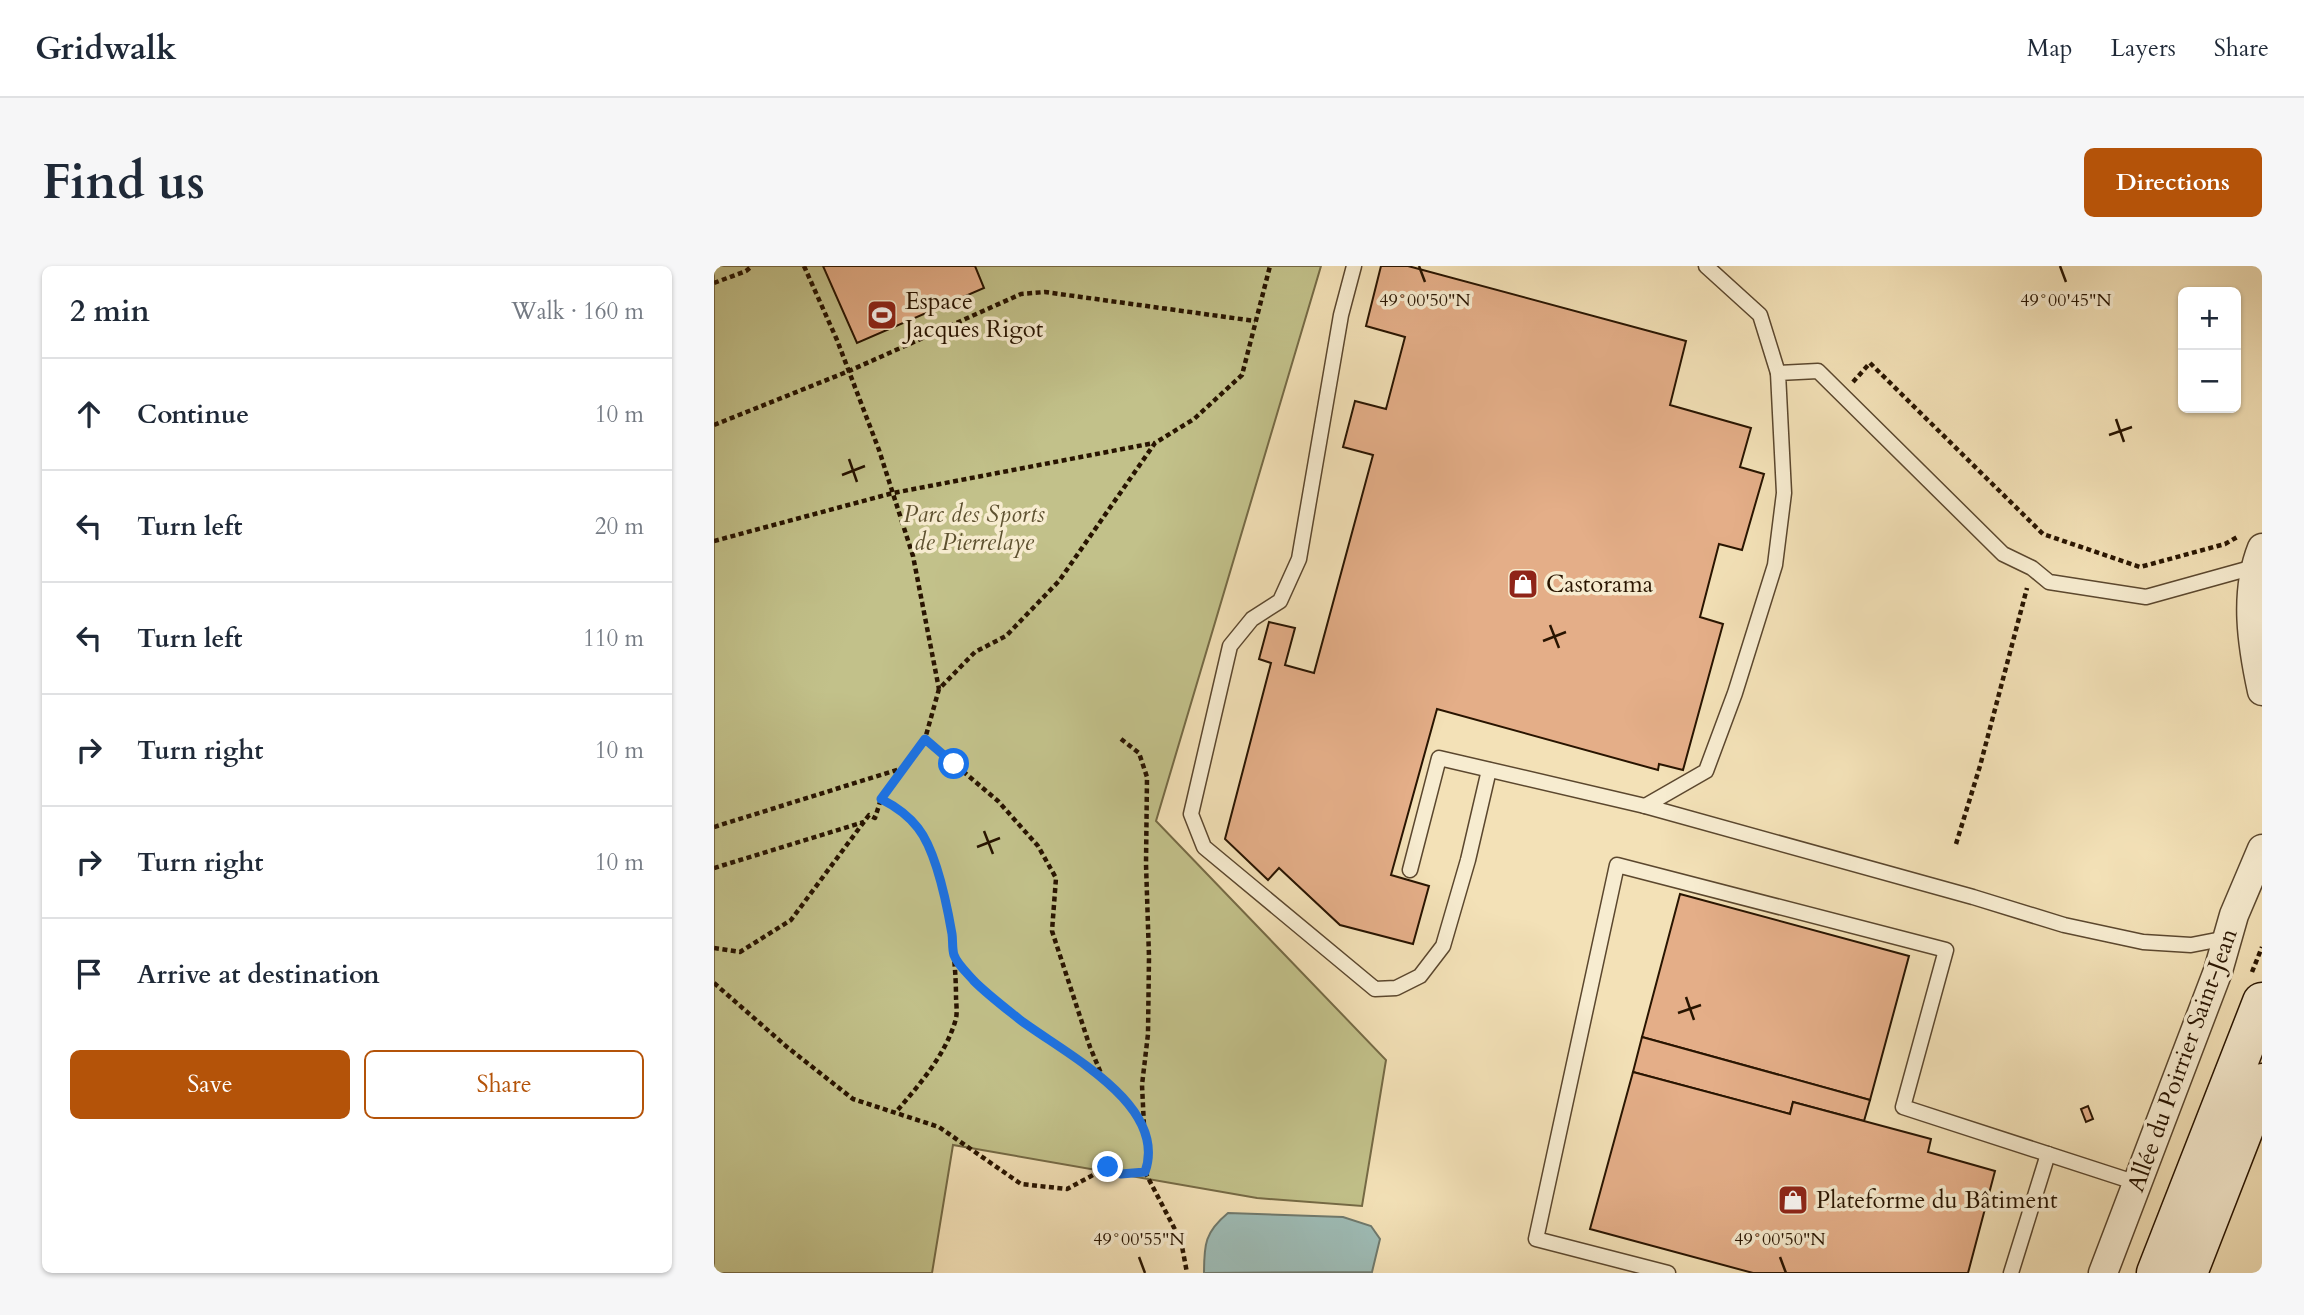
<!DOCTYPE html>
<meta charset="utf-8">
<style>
body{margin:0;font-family:Cardo,serif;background:#f6f6f7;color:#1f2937}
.controls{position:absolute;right:21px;top:21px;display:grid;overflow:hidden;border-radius:10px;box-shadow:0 2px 5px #0004}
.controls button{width:63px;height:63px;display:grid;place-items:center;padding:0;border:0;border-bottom:2px solid #e0e1e3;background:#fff;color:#1f2937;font:35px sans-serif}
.stop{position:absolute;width:21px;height:21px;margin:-16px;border:5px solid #1a73e8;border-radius:50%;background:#fff}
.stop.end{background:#1a73e8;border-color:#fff;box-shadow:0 2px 7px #0008}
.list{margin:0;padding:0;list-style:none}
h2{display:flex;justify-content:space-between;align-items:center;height:91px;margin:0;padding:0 28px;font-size:30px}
h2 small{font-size:23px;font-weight:400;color:#747a83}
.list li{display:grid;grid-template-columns:46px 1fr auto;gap:21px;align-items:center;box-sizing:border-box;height:112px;padding:0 28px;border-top:2px solid #e0e1e3}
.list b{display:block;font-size:26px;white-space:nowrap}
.list em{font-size:23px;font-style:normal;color:#747a83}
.actions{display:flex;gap:14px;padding:21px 28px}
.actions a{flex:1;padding:16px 0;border:2px solid #b45309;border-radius:10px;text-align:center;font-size:24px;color:#b45309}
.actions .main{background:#b45309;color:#fff}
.icon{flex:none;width:38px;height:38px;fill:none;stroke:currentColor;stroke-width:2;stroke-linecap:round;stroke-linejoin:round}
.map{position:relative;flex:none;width:1548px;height:1007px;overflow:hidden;border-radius:10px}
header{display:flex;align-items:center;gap:42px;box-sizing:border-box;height:98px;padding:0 35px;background:#fff;border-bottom:2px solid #e0e1e3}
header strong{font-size:33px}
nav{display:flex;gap:38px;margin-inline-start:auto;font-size:24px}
.intro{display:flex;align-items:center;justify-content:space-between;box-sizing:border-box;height:168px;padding:0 42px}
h1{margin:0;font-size:49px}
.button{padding:18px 32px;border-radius:10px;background:#b45309;color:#fff;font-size:24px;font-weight:700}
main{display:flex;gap:42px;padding:0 42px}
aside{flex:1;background:#fff;border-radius:10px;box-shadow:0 2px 5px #0004}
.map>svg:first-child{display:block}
.green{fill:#c2c18a;stroke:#756a45;stroke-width:2}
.water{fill:#9ebcb6;stroke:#6f796d;stroke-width:2}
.building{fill:#e4ae88;stroke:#281400;stroke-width:2}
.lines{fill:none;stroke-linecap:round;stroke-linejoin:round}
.service-casing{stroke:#5b472e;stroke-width:17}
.minor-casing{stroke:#5b472e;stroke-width:31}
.secondary-casing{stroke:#281400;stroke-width:41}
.path{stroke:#281400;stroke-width:4.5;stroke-dasharray:5 3.5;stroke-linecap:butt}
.service{stroke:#f7ecd0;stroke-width:14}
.minor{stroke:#f7ecd0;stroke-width:28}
.secondary{stroke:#f7ecd0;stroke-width:38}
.route{stroke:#1a73e8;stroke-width:9}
.ticks{fill:none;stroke:#281400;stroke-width:2.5}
.labels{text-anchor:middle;stroke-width:7;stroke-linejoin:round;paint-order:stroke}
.poi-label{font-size:24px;fill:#281400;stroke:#f7ecd0;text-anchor:start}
.park-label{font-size:24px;font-style:italic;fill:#5e5130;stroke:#f7ecd0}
.street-label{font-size:24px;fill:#281400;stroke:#f7ecd0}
.ticks-label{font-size:18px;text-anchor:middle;fill:#281400;stroke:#f7ecd0;stroke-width:7;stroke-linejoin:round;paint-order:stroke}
</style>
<header>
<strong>Gridwalk</strong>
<nav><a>Map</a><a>Layers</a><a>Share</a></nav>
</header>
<div class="intro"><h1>Find us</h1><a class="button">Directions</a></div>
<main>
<aside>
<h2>2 min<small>Walk · 160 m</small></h2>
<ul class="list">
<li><svg class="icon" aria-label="ahead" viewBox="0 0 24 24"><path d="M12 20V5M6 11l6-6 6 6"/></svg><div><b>Continue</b></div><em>10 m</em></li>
<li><svg class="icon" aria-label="left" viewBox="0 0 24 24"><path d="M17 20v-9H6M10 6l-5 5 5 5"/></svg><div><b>Turn left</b></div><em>20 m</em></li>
<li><svg class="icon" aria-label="left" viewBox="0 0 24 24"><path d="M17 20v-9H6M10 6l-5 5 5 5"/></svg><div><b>Turn left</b></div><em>110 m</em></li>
<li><svg class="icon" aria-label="right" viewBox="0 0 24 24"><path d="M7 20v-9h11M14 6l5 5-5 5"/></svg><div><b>Turn right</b></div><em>10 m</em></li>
<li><svg class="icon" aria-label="right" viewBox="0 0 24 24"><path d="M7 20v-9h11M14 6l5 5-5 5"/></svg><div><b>Turn right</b></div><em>10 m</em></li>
<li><svg class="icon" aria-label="arrive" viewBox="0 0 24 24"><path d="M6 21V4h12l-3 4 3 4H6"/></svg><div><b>Arrive at destination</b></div></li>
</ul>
<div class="actions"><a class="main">Save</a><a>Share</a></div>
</aside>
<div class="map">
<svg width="1548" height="1007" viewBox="0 0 1548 1007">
<rect width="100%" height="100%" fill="#f3e1b7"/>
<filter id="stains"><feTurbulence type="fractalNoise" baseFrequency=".00286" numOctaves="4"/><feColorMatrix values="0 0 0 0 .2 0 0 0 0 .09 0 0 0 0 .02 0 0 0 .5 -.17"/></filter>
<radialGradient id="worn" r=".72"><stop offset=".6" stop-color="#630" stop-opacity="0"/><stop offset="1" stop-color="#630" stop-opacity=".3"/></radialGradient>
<polygon class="green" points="0,0 607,0 442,555 672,794 648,940 543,932 239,879 218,1007 0,1007"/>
<path class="water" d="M514,947l115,4 28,9 9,13 -8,33 -168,1c0,-29 1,-41 24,-60z"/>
<g class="building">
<polygon points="109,0 261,0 270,22 143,77"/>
<polygon points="667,0 694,0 972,75 956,139 1037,162 1026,201 1050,208 1028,284 1005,278 986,351 1009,358 969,504 945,498 944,504 723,443 677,609 715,620 699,678 626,659 565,602 554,614 511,573 557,397 545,393 555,356 581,362 571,399 600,407 659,189 629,181 641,135 672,143 691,71 652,60"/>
<polygon points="966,628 1195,690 1156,834 928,771"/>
<polygon points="928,771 1156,834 1150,855 1079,836 1076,848 919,806"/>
<polygon points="919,806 1076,848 1079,836 1217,873 1214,886 1281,905 1254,1007 1039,1007 876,963"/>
<polygon points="1374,840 1379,853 1372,856 1367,843"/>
</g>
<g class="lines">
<g class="service-casing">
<g id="service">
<polyline points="640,0 627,49 585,293 566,335 538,353 516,380 477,548 490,581 661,723 682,722 706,710 729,680 754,594 775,504"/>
<polyline points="992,0 1046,49 1064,107"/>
<polyline points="696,604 725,492 931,540"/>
<polyline points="1513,672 1477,679 1429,676 1350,659 1259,631 931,540 992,505 1021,427 1061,299 1070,227 1064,107 1104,105 1289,288 1318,302 1335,316 1432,331 1540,301"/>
<polyline points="954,1007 822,973 903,599 1232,684 1189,841 1423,917"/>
<polyline points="1297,1007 1334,888"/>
</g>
</g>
<g class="minor-casing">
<g id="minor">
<path d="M1548,282c-18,45 -10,97 0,143"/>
<polyline points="1389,1007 1504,705 1520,649 1548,583"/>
</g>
</g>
<g class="secondary-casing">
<g id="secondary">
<polyline points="1442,1007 1548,736"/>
<polyline points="1474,1007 1548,817"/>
</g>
</g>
<g class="path">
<polyline points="90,0 123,74 165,184 199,290 225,423"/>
<polyline points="0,17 32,5 38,0"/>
<polyline points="1139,116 1156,97 1329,268 1426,301 1511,278 1525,270"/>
<polyline points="0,159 135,105 307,28 331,26 541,55"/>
<polyline points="0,275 179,227 440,177"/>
<polyline points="407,473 425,487 433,511 432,598 435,691 434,768 428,819 430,860"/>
<path d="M167,533c14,7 28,16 38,30 26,35 37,123 37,167 0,8 2,18 -1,26 -11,35 -36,63 -59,90"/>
<polyline points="0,561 189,502"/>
<polyline points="1242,578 1266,500 1313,322"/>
<polyline points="0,602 150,556"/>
<polyline points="0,682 26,686 77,654 155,549 161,552 167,533 211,473"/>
<path d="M241,692c41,49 96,83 148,119"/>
<polyline points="1538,706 1548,681"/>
<polyline points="0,717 73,781 139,833 225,861 307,918 353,923 394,901 407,908 431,906 435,894 436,883 430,861 407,829 389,812 376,781 338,665 342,612 324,580 284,535 211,473 225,423 261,386 292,370 345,315 441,177 480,153 528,109 556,0"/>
<polyline points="431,906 467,975 473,1007"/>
</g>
<use href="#service" class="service"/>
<use href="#minor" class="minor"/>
<use href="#secondary" class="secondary"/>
</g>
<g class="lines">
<path class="route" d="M240,498l-29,-25 -44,60c14,7 27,16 37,29 18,23 29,77 34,106 1,7 0,15 2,21 3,9 14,19 20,26 13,13 30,26 45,38 43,33 150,85 126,153l-24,2 -13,-7"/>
</g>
<path class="ticks" d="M705,0l6,16M1346,0l6,16M1402,153l8,23M1395,169l23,-8M135,193l8,23M128,209l23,-9M836,359l9,23M829,375l23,-9M270,565l9,23M263,581l23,-9M972,731l8,23M964,747l23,-8M425,991l6,16M1066,991l6,16"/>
<defs>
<g id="stadium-square" transform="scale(1.575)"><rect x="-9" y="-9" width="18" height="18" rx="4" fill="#8f2418" stroke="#f7ecd0"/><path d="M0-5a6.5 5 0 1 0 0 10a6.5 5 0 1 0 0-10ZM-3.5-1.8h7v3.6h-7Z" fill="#fff"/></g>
<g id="shop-square" transform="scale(1.575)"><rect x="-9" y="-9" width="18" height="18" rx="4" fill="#8f2418" stroke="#f7ecd0"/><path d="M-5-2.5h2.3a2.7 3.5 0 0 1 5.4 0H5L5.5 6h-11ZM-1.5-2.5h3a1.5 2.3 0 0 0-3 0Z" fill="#fff"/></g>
</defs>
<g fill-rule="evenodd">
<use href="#stadium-square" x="168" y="49"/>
<use href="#shop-square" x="809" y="318"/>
<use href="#shop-square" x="1079" y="934"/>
</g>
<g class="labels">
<g class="poi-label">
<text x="191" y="43">Espace<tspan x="191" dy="28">Jacques Rigot</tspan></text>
<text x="832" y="326">Castorama</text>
<text x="1102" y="942">Plateforme du Bâtiment</text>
</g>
<g class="park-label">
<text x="260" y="256">Parc des Sports<tspan x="260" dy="28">de Pierrelaye</tspan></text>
</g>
<g class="street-label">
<text transform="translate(1468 794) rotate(-70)" y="8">Allée du Poirrier Saint-Jean</text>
</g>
</g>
<g class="ticks-label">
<text x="711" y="40">49°00'50"N</text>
<text x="1352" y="40">49°00'45"N</text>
<text x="425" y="979">49°00'55"N</text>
<text x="1066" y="979">49°00'50"N</text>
</g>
<rect width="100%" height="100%" filter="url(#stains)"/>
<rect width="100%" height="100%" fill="url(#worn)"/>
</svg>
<div class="controls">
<button>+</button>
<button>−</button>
</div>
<div class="stop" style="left:240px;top:498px"></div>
<div class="stop end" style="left:394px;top:901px"></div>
</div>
</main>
